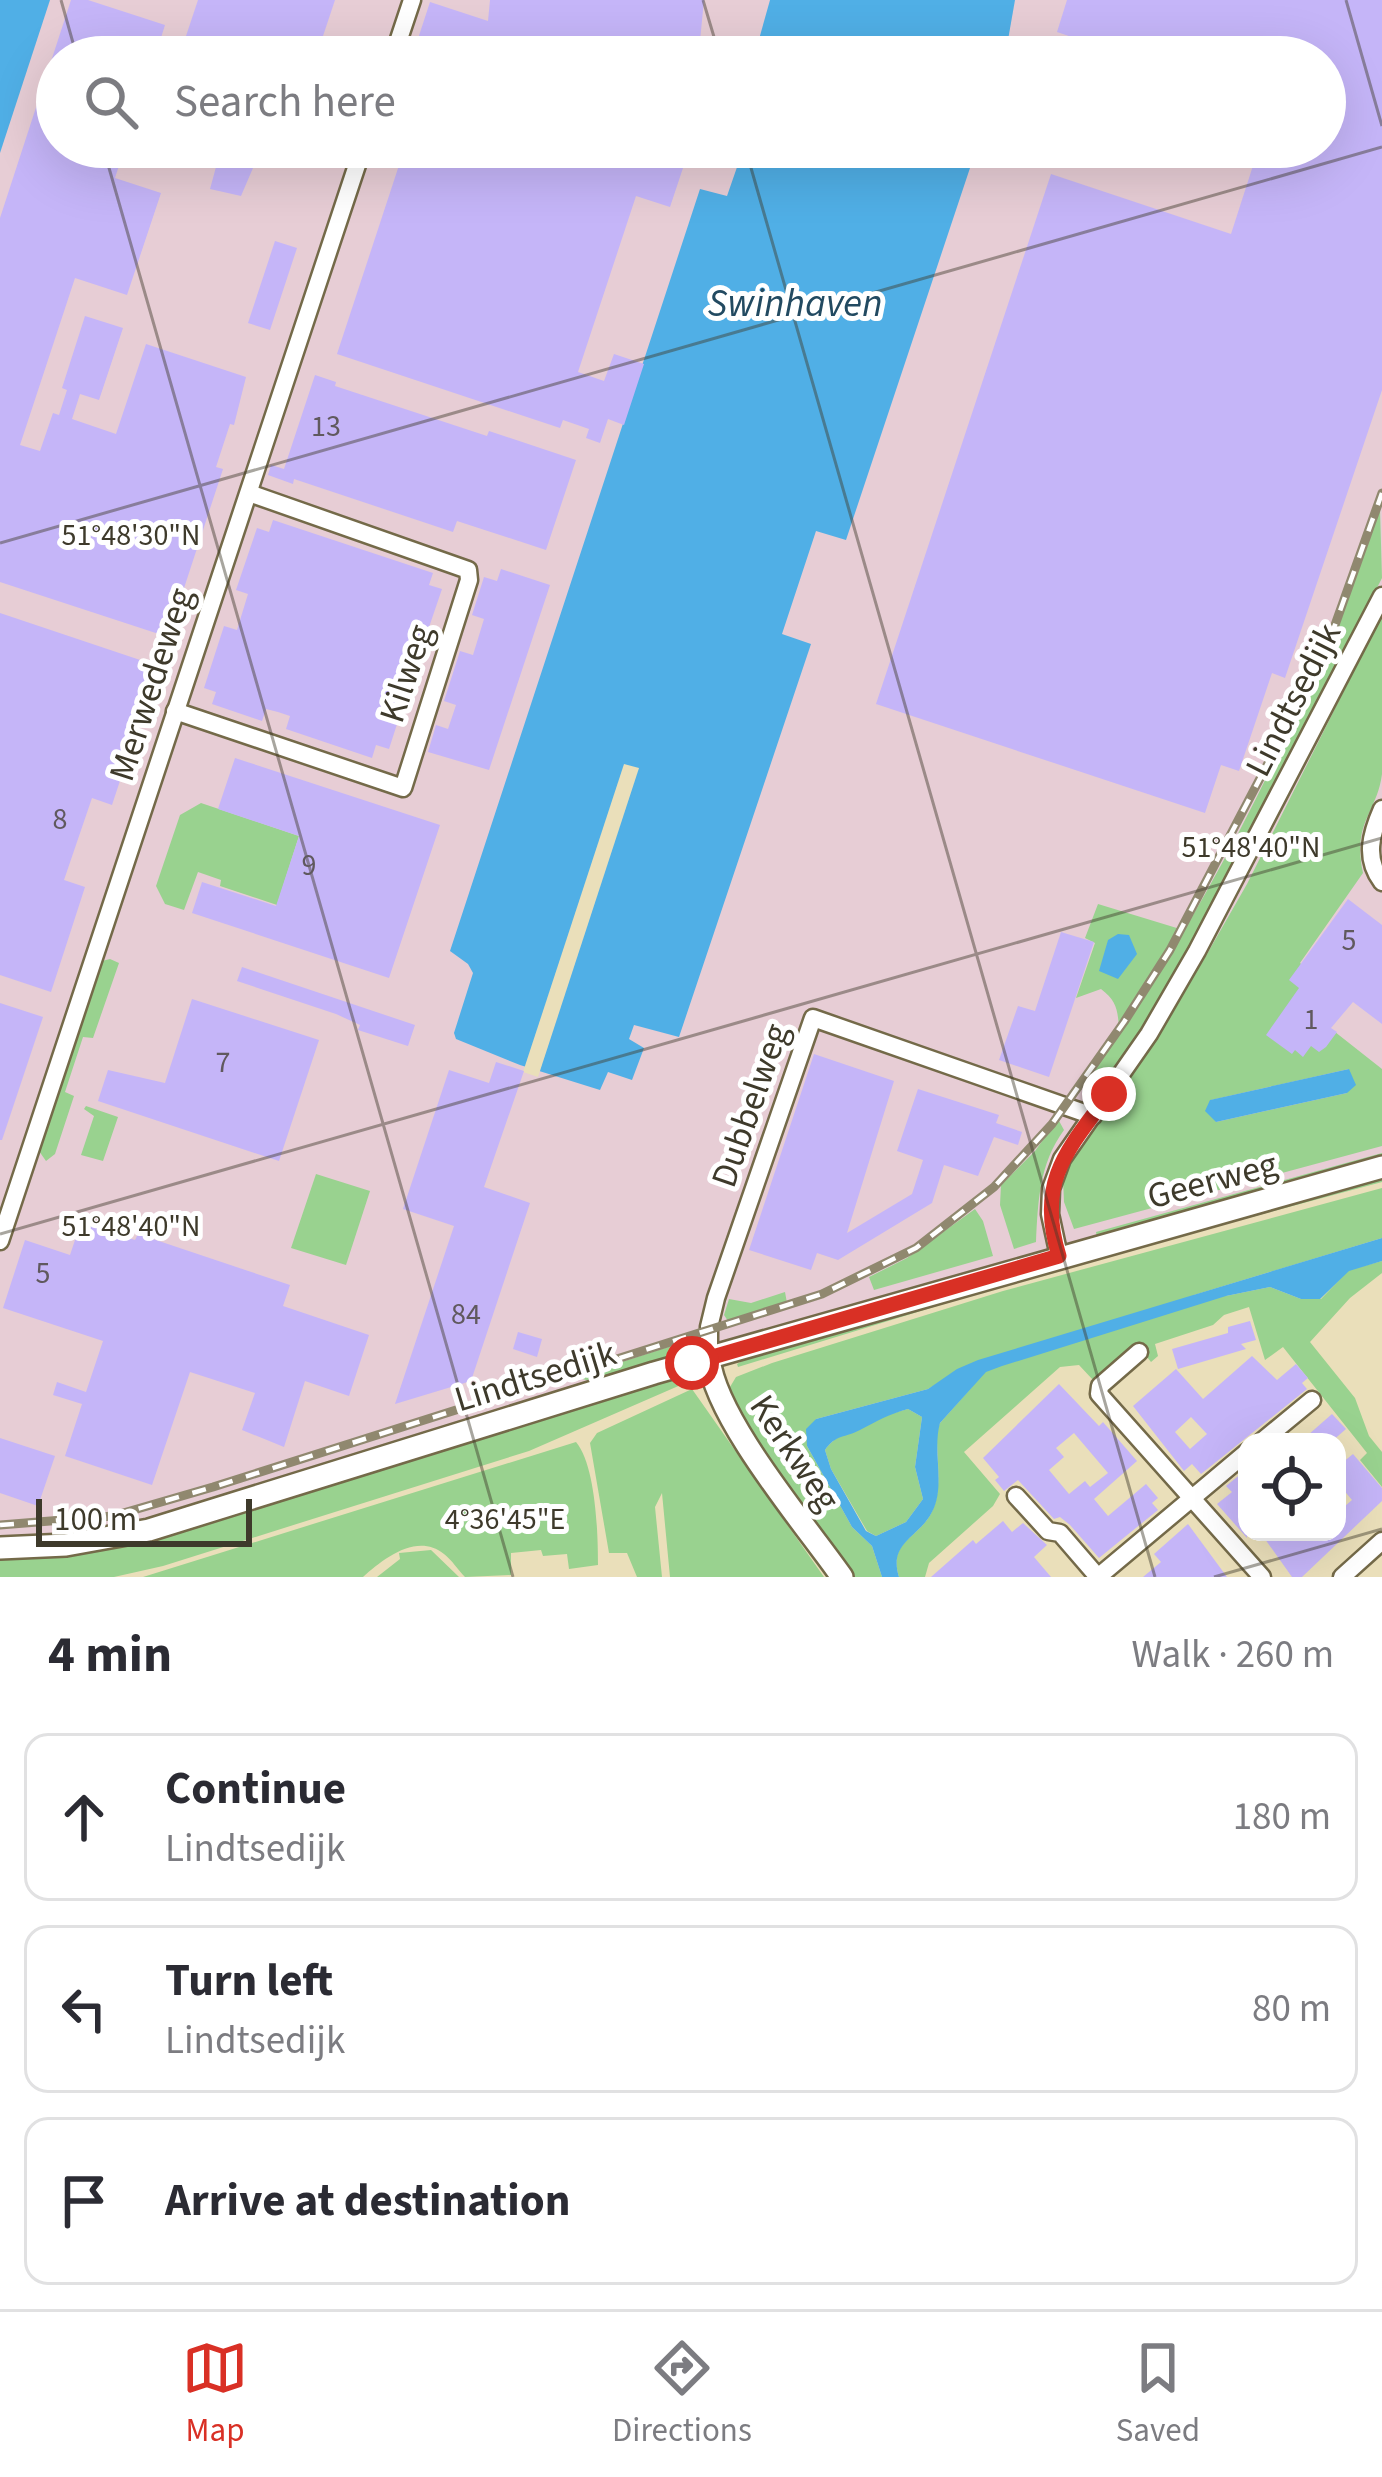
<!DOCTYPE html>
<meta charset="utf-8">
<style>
body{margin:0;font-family:"Source Sans 3",sans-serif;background:#f2f2f3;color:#2b2b33}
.controls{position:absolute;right:36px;bottom:36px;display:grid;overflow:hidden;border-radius:24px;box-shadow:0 12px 48px #0002}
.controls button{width:108px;height:108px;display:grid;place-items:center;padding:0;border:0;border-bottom:3px solid #e1e1e2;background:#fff;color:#2b2b33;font:60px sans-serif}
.scale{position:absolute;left:36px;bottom:30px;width:216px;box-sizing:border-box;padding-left:12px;border:6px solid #3e3a2b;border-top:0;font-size:33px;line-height:42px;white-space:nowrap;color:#3e3a2b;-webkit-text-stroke:9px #fff;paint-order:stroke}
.stop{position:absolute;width:36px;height:36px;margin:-27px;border:9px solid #d93025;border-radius:50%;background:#fff}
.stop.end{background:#d93025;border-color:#fff;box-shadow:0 3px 12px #0008}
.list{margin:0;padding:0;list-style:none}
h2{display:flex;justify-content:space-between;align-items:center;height:156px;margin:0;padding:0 48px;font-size:51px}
h2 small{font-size:39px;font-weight:400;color:#7c7c81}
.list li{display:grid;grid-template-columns:78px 1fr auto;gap:36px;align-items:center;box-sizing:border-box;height:168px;margin:0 24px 24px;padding:0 24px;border:3px solid #e1e1e2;border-radius:24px}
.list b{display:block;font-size:45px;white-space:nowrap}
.list p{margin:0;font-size:39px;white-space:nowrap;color:#7c7c81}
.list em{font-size:39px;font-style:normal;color:#7c7c81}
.icon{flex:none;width:66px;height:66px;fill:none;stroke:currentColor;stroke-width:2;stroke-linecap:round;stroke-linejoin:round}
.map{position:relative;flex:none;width:1382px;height:1577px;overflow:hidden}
.search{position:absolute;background:#fff;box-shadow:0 12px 48px #0002;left:36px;right:36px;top:36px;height:132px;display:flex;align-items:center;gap:30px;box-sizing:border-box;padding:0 42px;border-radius:66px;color:#7c7c81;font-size:45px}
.sheet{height:732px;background:#fff}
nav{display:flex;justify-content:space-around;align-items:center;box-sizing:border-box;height:168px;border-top:3px solid #e1e1e2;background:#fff;font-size:33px;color:#7c7c81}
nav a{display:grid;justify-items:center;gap:6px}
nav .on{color:#d93025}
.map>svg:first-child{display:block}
.industrial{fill:#e7cdd5;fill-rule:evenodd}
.green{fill:#99d28f;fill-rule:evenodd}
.water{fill:#50afe6;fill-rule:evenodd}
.pier{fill:#eadfba}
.building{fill:#c5b5f8;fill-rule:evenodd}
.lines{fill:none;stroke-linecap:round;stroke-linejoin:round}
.minor-casing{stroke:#746a49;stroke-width:21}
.major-casing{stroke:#746a49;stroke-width:26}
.minor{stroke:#fff;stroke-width:16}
.major{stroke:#fff;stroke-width:21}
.rail-casing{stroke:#90886f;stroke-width:9}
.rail{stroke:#fff;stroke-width:4.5;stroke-dasharray:14;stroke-linecap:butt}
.route{stroke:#d93025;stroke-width:15}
.ticks{fill:none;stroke:#3e3a2b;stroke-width:3;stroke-opacity:0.45}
.labels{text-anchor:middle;stroke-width:10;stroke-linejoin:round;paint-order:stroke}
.number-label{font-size:30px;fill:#60595e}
.street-label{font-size:36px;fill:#3e3a2b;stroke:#fff}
.water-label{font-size:39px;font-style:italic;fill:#224a61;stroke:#fff}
.ticks-label{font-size:30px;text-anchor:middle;fill:#3e3a2b;stroke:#fff;stroke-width:10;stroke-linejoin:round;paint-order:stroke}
</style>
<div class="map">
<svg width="1382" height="1577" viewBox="0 0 1382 1577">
<rect width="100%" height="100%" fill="#eadfba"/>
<path class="industrial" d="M0,0h1382v1173l-1337,381 -45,-3zM57,57h1268v90h-1268z"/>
<g class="green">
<path d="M1380,509l2,69 -94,187 -135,252 -38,54 -16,3 -5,-4c122,-173 214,-363 286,-561z"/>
<path d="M1382,615c0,49 0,112 0,159 -5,39 -30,48 -19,99l-63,90 11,9 19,56 52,41v77l-308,83 -10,-27 -1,-23 14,-38 61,-80 65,-100 44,-77zM1349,1069l-2,24 -131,29 -5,-22z"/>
<polygon points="201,803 299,836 277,905 220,886 221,880 198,872 184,910 165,904 156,886 180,815"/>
<path d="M1098,904l82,25 -29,55 -32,46c-1,-19 -2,-29 -18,-41l-25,9 19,-55 -10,-5z"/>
<polygon points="110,959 119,963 93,1038 83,1037 65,1092 74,1096 55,1154 46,1161 39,1151 102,961"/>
<polygon points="86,1106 118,1117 103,1161 81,1155 94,1116 84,1109"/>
<path d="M1058,1119l6,11c-25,34 -26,72 -28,112l-22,7 -14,-44 1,-20 34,-34z"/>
<polygon points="1382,1153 1382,1159 1097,1237 1096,1232"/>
<polygon points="316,1174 370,1191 346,1265 291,1248"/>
<polygon points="1382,1176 1382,1182 1102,1257"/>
<path d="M1382,1188v50l-188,57 32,1 44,-9 31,12h20l28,-29 33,-9v12l-32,25 -40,44 45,56 14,38 13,16v35l-22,-27 7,-7 -84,-106 -18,13 -16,-53 -25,8 -11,10 -58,19 3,12 -7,6 -13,-16 -45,34 -14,-15 -19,2 -96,85 36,42 -7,12 -64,57 -4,14h-26c-10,-32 12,-36 28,-57 18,-24 9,-61 10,-89l3,-8 32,-36 -7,-20 -37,22 -112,30 -9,27 45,81 20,19 10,31h-30l-109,-158 -13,-32 6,-10 36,-14 231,-72z"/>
<polygon points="975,1209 983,1221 993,1256 874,1290 869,1277 907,1258"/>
<polygon points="1001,1281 1002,1286 738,1367 737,1364 749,1357"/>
<polygon points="785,1292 787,1303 728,1321 724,1315 729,1299 751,1303"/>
<polygon points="693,1339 683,1355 594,1382 575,1377"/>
<polygon points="671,1377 682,1379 683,1384 529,1451 163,1566 114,1577 0,1577 0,1556 60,1554"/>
<polygon points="692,1389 824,1577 670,1577 662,1493 655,1507 662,1577 637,1577 627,1553 609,1553 590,1443 597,1433"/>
<path d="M908,1409l14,8 -7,50 8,32 -17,23 -30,14 -9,-5 -36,-62 -6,-19c13,-20 59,-35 83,-41z"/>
<path d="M576,1442c20,24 22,92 22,123l-29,4 -2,-15 -24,2 -2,-6 -30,3v22l-46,2c-7,-7 -13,-17 -21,-23 -27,-22 -61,5 -81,23h-220z"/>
<polygon points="431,1550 459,1577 377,1577 400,1559 399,1553"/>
</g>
<g class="water">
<polygon points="0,0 50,0 0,153"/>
<polygon points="770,0 1015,0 1005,57 754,57"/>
<polygon points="744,147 977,147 846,540 816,531 782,634 811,644 679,1037 634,1025 629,1039 644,1048 632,1080 608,1072 600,1090 520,1065 456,1039 454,1033 473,973 468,964 450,951 700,189 727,196"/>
<polygon points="1118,934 1129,935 1137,954 1118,979 1099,971 1108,940"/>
<polygon points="1349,1069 1356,1085 1347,1093 1216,1122 1205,1111 1210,1100"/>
<path d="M1382,1238v23l-33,10 -29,28h-19l-31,-12 -44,9 -224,70 -16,6 -46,51c-8,28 6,63 -8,89 -13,26 -44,30 -33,65h-17l-10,-31 -20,-19 -45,-81 -1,-17 10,-10 112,-30 29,-20 21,-9zM908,1409l14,8 -7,50 8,32 -17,23 -30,14 -10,-5 -35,-62 -6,-19c11,-16 20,-12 35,-20 17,-9 29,-16 48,-21z"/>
</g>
<polygon class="pier" points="624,764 639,768 538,1077 523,1072"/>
<g class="building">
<polygon points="71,0 88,0 165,25 155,57 57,57 57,147 125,147 115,178 161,193 127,295 75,278 20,445 40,451 53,413 59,415 67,390 62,388 85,316 123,328 99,400 80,394 72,419 116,434 146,344 246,377 234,425 230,424 216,467 223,469 168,637 0,582 0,218"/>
<polygon points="198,0 335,0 316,57 179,57"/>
<polygon points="490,0 704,0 700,41 725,43 720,57 412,57 430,2 488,21"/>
<polygon points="1067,0 1382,0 1382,390 1285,678 1272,673 1239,771 1221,765 1205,813 876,704 1051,174 1231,234 1259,147 1325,147 1325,57 1131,57 1057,32"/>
<polygon points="199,147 262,147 241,196 210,189 219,156"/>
<polygon points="405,147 690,147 670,207 636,196 578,372 604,381 614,354 644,364 624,425 608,419 600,443 586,438 589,429 563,420 560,428 337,354"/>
<polygon points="275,241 297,248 270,330 248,323"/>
<polygon points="315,375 336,382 335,386 487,436 489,431 576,460 546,550 457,521 453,532 294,479 293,484 268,475 271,465 284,469"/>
<polygon points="273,520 433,573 429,585 442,589 425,639 413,635 405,658 417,662 389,749 376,745 372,758 286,729 290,716 278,712 266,709 262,721 212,704 216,692 204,688 224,626 237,630 248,594 236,590 257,528 269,532"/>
<polygon points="501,569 550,585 489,770 428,752 436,725 448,729 456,705 444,701 460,651 473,655 484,619 472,615 484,577 497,581"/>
<polygon points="0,613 158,666 112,805 92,798 64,880 85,887 51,992 0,975"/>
<polygon points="235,758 440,825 389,978 192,913 202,882 276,906 299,836 218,809"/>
<polygon points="1348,899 1382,925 1382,1024 1353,1002 1331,1028 1337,1032 1326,1047 1319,1052 1311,1046 1303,1057 1295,1050 1292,1054 1266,1035 1299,988 1289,980"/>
<polygon points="1061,932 1094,942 1049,1077 999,1060 1018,1006 1035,1011"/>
<polygon points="242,967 415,1025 408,1046 358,1030 360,1025 336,1014 237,981"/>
<polygon points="192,999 319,1040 279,1161 98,1101 108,1070 165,1083"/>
<polygon points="0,1003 43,1017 2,1140 0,1140"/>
<polygon points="814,1054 894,1081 847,1233 912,1194 923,1160 897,1151 918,1089 999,1115 996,1123 1022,1132 1018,1145 994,1137 978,1176 944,1165 932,1203 838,1260 817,1253 811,1270 749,1250"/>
<polygon points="496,1062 524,1071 484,1187 530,1203 471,1381 395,1404 454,1226 403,1209 449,1070 489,1083"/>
<polygon points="81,1222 135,1240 138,1234 290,1285 283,1306 369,1335 349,1396 305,1381 284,1447 242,1430 255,1393 190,1372 152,1485 65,1456 82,1404 53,1395 57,1382 86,1392 103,1341 3,1308 25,1240 70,1255"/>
<polygon points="1250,1321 1256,1340 1241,1344 1246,1349 1178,1369 1172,1349 1228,1333 1228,1327"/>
<polygon points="518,1332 542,1339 537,1357 513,1349"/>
<path d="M1252,1356l25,24 19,-16 12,14 -6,5 5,6 -106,85 -9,-10 -8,7 -51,-65 43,-37 27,30zM1191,1417l16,17 -17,15 -15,-17z"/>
<path d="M1059,1384l40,42 4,-4 34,39 -43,38 14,17 38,-32 12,14 -6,5 6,7 -59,48 -29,-33 -10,-8 -6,2 -36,-39 -14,11 -9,-11 4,-3 -16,-19zM1074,1433l34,40 -18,14 -5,-6 -16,13 -20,-24 15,-13 -8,-9z"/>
<polygon points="1332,1414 1346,1429 1331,1442 1300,1442"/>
<polygon points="0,1438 55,1456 38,1506 0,1493"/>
<polygon points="1353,1454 1382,1488 1382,1501 1302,1577 1292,1577 1260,1532 1337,1532 1337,1513 1352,1500 1337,1482 1337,1467"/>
<polygon points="1247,1469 1247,1538 1217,1504 1232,1492 1226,1486"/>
<polygon points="1003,1521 1012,1532 1023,1523 1047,1545 1034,1557 1051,1577 931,1577 973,1540 976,1544"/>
<polygon points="1188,1524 1227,1577 1143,1577 1161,1562 1154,1554"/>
</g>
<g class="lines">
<g class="minor-casing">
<g id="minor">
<polyline points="393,57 412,0"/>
<polyline points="175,711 403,788 469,580 468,570 249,493"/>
<path d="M1382,809c-11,25 -18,49 0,73"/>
<polyline points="0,1241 363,147"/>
<polyline points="1059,1256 1050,1214 1051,1189 1062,1159 1149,1034 1197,951 1382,596"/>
<polyline points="1139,1352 1100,1386 1099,1394 1262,1577"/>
<polyline points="709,1359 709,1327 716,1298 813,1018 1093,1116"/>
<polyline points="1261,1442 1312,1400"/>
<polyline points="1016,1496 1048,1531 1060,1533 1098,1577 1247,1452"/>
<polyline points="1342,1577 1382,1541"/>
</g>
</g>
<g class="major-casing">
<g id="major">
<path d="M709,1359c7,61 95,164 133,218"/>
<polyline points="0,1548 66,1545 149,1530 654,1373 1382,1167"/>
</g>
</g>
<use href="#minor" class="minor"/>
<use href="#major" class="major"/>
<g class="rail-casing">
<polyline id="rail" points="0,1525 113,1516 213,1487 822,1294 916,1248 994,1187 1052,1124 1124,1022 1170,950 1308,687 1335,625 1382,493"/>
</g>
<use href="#rail" class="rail"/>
</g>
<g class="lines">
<path class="route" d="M692,1363l367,-107c-23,-74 8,-106 50,-162"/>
</g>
<path class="ticks" d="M61,0l16,57M703,0l17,57M1346,0l36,126M103,147l410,1430M745,147l410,1430M0,543l1382,-396M0,1234l1382,-396M1214,1577l168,-48"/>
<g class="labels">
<g class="number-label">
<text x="326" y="436">13</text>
<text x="60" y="829">8</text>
<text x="309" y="875">9</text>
<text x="1349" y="950">5</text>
<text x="1311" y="1029">1</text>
<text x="223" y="1072">7</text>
<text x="43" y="1283">5</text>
<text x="466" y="1324">84</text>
</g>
<g class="street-label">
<text transform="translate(405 673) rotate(-72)" y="13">Kilweg</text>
<text transform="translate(150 684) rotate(-72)" y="13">Merwedeweg</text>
<text transform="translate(1292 699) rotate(-63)" y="13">Lindtsedijk</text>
<text transform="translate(749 1105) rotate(-71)" y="13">Dubbelweg</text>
<text transform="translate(1212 1179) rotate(-15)" y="13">Geerweg</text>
<text transform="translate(535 1375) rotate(-17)" y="13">Lindtsedijk</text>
<text transform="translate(796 1452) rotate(56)" y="13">Kerkweg</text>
</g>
<g class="water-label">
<text x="795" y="316">Swinhaven</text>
</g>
</g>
<g class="ticks-label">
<text x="131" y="545">51°48'30"N</text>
<text x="1251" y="857">51°48'40"N</text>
<text x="131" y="1236">51°48'40"N</text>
<text x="505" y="1529">4°36'45"E</text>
</g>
</svg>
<div class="controls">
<button><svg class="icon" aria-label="locate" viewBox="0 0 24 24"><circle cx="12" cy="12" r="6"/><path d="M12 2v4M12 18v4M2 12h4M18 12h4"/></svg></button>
</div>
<div class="scale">100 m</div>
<div class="stop" style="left:692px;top:1363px"></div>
<div class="stop end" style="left:1109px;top:1094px"></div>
<div class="search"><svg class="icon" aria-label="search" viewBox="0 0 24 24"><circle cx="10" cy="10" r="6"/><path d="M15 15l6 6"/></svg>Search here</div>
</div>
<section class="sheet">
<h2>4 min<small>Walk · 260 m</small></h2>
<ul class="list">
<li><svg class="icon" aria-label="ahead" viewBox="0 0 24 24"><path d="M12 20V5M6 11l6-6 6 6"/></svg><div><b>Continue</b><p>Lindtsedijk</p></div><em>180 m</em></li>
<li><svg class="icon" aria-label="left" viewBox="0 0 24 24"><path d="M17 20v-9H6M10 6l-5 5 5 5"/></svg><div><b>Turn left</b><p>Lindtsedijk</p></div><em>80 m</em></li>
<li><svg class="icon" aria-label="arrive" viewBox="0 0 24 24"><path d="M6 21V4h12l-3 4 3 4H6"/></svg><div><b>Arrive at destination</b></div></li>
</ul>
</section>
<nav>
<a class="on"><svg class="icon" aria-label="map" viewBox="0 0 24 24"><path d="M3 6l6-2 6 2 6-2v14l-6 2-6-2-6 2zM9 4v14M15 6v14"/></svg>Map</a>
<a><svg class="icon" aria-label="directions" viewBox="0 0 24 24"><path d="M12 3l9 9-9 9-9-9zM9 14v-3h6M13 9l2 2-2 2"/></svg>Directions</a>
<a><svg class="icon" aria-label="saved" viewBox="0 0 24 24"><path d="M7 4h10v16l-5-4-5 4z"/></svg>Saved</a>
</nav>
